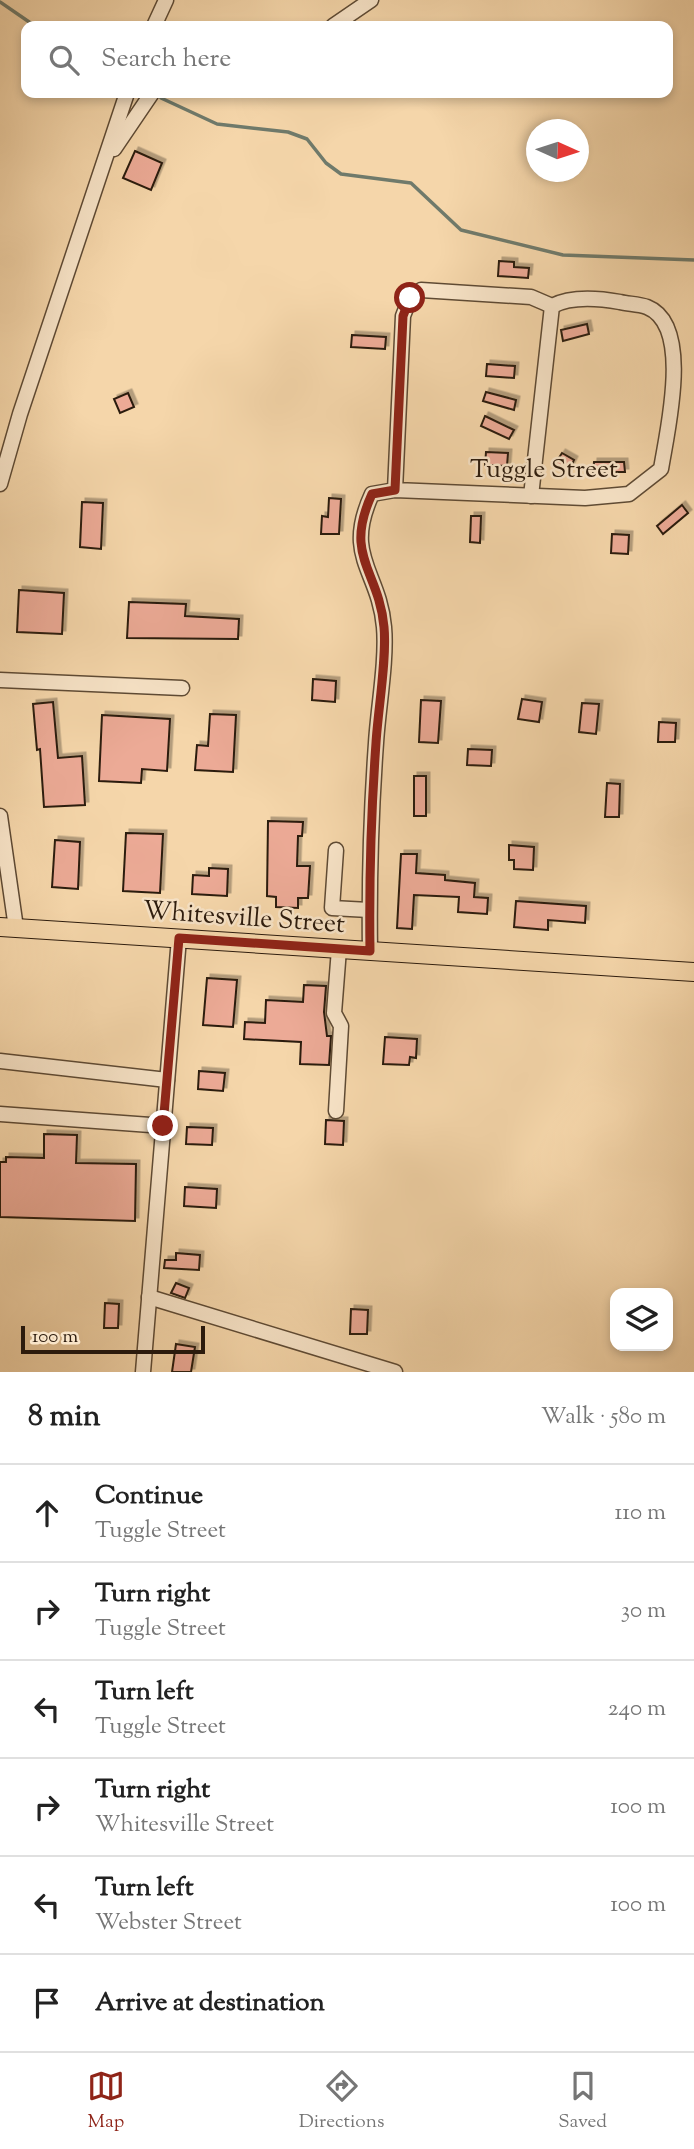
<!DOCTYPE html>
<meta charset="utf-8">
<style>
body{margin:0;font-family:"Sorts Mill Goudy",serif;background:#f6f6f6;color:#222}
.controls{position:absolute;right:21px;bottom:21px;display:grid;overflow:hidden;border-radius:14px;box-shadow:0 4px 10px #0003}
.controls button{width:63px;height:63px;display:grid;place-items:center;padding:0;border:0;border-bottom:2px solid #e0e0e0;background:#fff;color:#222;font:35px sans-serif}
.compass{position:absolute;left:526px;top:119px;width:63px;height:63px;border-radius:50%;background:#fff;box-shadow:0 4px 10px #0003;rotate:93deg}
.scale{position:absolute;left:21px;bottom:18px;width:184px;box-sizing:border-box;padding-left:7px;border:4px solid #2c1b0d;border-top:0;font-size:19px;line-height:24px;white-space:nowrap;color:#2c1b0d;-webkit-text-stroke:5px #f8e4c8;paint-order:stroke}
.stop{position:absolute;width:21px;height:21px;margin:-16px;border:5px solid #8f2418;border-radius:50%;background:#fff}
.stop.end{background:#8f2418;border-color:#fff;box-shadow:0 2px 7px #0008}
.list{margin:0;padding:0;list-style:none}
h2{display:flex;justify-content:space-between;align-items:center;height:91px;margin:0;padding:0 28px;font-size:30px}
h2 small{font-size:23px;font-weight:400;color:#767676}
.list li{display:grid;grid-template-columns:46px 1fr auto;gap:21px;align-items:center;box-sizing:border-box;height:98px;padding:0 28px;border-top:2px solid #e0e0e0}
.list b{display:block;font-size:26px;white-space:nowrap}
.list p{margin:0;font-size:23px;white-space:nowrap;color:#767676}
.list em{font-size:23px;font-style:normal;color:#767676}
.icon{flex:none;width:38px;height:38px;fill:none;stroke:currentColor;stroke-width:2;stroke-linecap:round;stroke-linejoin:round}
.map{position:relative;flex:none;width:694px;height:1372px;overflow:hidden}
.search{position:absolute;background:#fff;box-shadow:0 4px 10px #0003;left:21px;right:21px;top:21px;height:77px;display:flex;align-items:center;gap:18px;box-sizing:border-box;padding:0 24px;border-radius:14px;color:#767676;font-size:26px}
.sheet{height:679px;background:#fff}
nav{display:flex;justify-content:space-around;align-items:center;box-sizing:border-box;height:98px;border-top:2px solid #e0e0e0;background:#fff;font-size:19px;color:#767676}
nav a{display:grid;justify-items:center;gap:4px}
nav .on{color:#8f2418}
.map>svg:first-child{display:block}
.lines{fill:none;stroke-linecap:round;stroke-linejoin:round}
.stream{stroke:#6f7a6b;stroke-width:3.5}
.building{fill:#ecaa96;stroke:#2c1b0d;stroke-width:2;filter:url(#shadow)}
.minor-casing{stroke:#5e4a34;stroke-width:17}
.major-casing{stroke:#2c1b0d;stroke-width:20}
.minor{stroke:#f8e4c8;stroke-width:14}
.major{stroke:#f5d6aa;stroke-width:18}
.route{stroke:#8f2418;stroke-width:9}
.labels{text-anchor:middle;stroke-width:5;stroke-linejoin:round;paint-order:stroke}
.street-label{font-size:26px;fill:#2c1b0d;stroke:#f8e4c8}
</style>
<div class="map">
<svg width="694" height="1372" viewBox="0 0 694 1372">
<defs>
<filter id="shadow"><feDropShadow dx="3.5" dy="-3.5" stdDeviation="0" flood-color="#0004"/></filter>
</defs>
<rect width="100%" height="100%" fill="#f5d6aa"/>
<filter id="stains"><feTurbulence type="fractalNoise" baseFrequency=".00286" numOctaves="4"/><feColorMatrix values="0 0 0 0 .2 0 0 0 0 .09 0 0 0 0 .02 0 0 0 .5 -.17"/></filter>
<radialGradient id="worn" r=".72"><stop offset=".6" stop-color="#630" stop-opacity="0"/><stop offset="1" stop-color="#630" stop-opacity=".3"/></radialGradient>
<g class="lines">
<g class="stream">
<polyline points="0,2 35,26"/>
<polyline points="161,98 217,124 288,132 307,139 326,163 341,174 411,183 461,230 563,255 694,260"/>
</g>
</g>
<g class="building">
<polygon points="135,151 162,163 151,190 123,178"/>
<polygon points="499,261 514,262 514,267 529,268 528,278 498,276"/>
<polygon points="587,324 589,334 563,341 561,330"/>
<polygon points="352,335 386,337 385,349 351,347"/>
<polygon points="487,364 515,366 514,378 486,376"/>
<polygon points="486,392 516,400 514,410 483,401"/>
<polygon points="128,393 134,407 120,413 114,399"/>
<polygon points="485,416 514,430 509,439 481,426"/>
<polygon points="486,452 508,453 507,466 485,465"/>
<polygon points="562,453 574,460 568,472 555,464"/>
<polygon points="594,462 624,462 625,472 593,472"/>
<polygon points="329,498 341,499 339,534 321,534 322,516 328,517"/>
<polygon points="82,502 103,503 101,549 80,547"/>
<polygon points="682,505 688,513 663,534 657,526"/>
<polygon points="471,516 481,516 480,543 470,542"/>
<polygon points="612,534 629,535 628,554 611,553"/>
<polygon points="19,590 64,593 62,634 17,632"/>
<polygon points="129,602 186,604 185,616 239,619 238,639 127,638"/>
<polygon points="313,679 336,681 335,702 312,700"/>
<polygon points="522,699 542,702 539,722 518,719"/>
<polygon points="421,700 441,701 438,743 419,742"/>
<polygon points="53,702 58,758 82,756 85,805 44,807 40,749 37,750 33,704"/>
<polygon points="582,703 599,704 596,734 579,732"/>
<polygon points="210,714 236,715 233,772 195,770 197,745 208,746"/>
<polygon points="102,715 170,719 167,771 142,769 141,783 99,781"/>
<polygon points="659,722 676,723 675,742 658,742"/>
<polygon points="468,749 492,750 491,766 467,765"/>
<rect x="414" y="776" width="12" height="40"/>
<polygon points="607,783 620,784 619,817 605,817"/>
<polygon points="268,821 303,822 302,836 298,836 297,866 310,866 308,898 298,898 298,908 276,907 276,897 267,896"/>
<polygon points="126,833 163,834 160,893 123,891"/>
<polygon points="55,840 80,842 78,889 52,887"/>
<polygon points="509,845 534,847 533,870 514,869 514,860 509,860"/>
<polygon points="401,854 417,854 416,873 445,875 445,880 475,883 474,897 488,898 487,914 458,912 459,897 414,895 412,929 397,928"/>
<polygon points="209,868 228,869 227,896 192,894 193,875 209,876"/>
<polygon points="516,901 586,906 585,923 548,920 548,930 514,927"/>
<polygon points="207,978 237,980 233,1027 203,1025"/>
<polygon points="304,985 326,986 324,1012 327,1036 331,1036 329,1065 300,1064 301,1042 244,1039 245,1022 265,1023 266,1000 303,1002"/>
<polygon points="385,1037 417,1039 416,1058 410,1057 409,1065 383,1064"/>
<polygon points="199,1071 225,1073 223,1091 198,1089"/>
<polygon points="326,1120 344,1121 343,1145 325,1144"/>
<polygon points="187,1127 213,1128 212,1145 186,1144"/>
<polygon points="44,1134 77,1135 76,1163 136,1164 135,1221 0,1217 0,1162 6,1162 6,1157 44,1158"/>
<polygon points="185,1187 217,1189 216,1208 184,1206"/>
<polygon points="176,1253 200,1255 199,1270 164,1268 165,1260 176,1260"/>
<polygon points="176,1283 189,1288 185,1298 171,1293"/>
<polygon points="105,1303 119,1304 118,1328 104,1328"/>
<polygon points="351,1309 368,1310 367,1334 350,1334"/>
<polygon points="176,1344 195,1347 191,1372 172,1372"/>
</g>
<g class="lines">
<g class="minor-casing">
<g id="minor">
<polyline points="154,26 166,0"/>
<polyline points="333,26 371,0"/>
<polyline points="114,149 152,93"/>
<polyline points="0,484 20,414 127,93"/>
<polyline points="531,496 552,306"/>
<polyline points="0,680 182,688"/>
<polyline points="0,816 16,928"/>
<polyline points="336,850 332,908 369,910"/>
<path d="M370,951c-1,-70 1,-138 6,-208 2,-34 11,-83 8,-116 -5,-57 -41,-70 -12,-133l23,-4 190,8 44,-4 32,-25c6,-38 32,-144 -14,-162 -8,-3 -19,-3 -27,-5 -22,-4 -49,-6 -68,4l-21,-9 -110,-7 -11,8 -7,18 -8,174"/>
<polyline points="0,1061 167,1080"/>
<polyline points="336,1111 341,1026 334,1013 339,949"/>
<polyline points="0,1114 164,1126"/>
<polyline points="149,1297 395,1372"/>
<polyline points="143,1372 179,938"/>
</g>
</g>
<g class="major-casing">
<polyline id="major" points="0,927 694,972"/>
</g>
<use href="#minor" class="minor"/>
<use href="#major" class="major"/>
</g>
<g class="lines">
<path class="route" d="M163,1126l16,-188 191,13c-1,-70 1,-138 6,-208 2,-33 11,-85 8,-116 -5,-57 -41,-70 -12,-133l23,-4 8,-174 7,-18"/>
</g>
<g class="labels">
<g class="street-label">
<text x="544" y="477">Tuggle Street</text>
<text transform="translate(244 916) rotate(4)" y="9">Whitesville Street</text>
</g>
</g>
<rect width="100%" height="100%" filter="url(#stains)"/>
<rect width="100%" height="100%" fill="url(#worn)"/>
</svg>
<div class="controls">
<button><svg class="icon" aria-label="layers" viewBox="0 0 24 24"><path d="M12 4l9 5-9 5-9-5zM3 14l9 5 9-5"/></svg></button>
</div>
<svg class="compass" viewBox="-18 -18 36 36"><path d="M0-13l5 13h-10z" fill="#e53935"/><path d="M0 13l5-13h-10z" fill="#767676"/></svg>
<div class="scale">100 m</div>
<div class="stop" style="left:410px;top:298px"></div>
<div class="stop end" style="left:163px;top:1126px"></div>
<div class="search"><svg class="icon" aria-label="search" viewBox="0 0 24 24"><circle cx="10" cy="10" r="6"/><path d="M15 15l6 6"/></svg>Search here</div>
</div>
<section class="sheet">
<h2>8 min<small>Walk · 580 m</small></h2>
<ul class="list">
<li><svg class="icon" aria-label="ahead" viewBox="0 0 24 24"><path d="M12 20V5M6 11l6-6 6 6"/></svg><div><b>Continue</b><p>Tuggle Street</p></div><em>110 m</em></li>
<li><svg class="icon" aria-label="right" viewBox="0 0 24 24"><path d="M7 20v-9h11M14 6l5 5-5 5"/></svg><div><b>Turn right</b><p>Tuggle Street</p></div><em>30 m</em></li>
<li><svg class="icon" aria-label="left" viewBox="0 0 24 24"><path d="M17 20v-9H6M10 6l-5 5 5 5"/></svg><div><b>Turn left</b><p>Tuggle Street</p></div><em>240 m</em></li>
<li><svg class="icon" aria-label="right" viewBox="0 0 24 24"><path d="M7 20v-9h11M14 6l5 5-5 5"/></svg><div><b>Turn right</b><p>Whitesville Street</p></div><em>100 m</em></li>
<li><svg class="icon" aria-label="left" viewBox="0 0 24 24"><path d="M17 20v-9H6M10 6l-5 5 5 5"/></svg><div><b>Turn left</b><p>Webster Street</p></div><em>100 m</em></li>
<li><svg class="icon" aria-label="arrive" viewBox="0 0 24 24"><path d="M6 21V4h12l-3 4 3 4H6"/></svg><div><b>Arrive at destination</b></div></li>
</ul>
</section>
<nav>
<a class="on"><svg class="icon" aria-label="map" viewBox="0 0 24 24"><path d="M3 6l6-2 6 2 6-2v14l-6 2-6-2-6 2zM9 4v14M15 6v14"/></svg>Map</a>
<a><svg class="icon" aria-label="directions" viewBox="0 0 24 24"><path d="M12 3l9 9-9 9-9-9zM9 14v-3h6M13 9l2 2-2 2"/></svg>Directions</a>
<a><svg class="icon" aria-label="saved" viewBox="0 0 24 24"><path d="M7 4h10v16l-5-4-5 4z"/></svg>Saved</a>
</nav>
